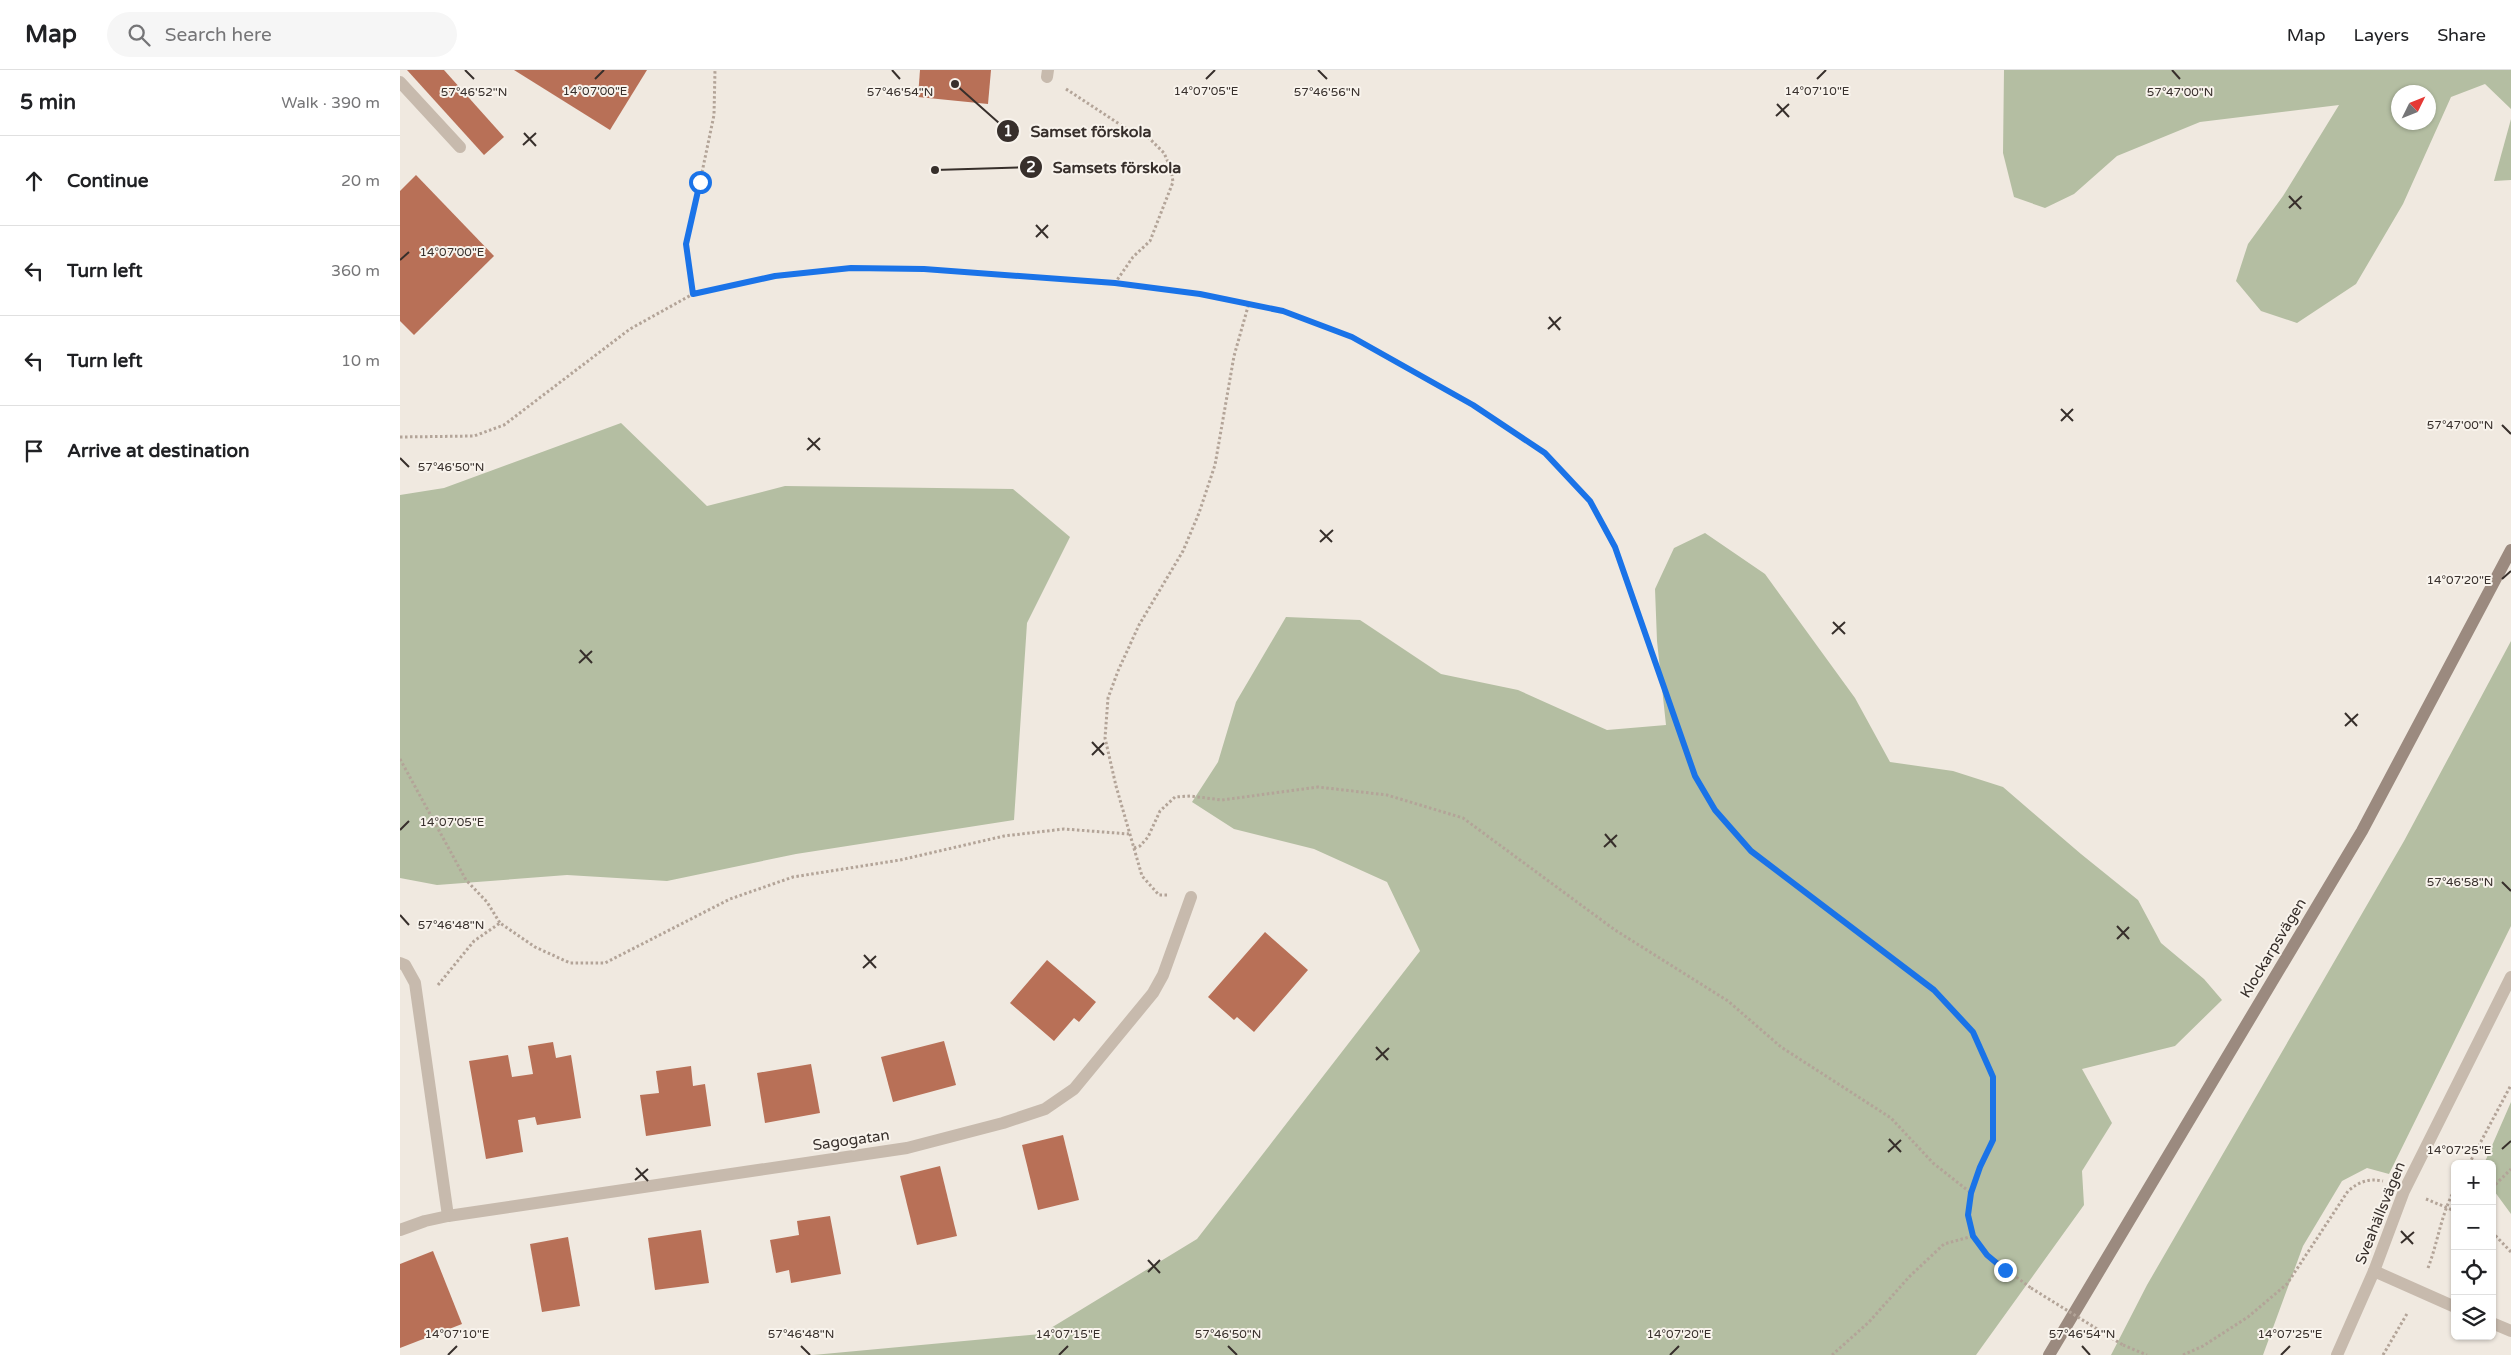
<!DOCTYPE html>
<meta charset="utf-8">
<style>
body{margin:0;font-family:"Varela Round",sans-serif;background:#f6f6f6;color:#202124}
.controls{position:absolute;right:15px;bottom:15px;display:grid;overflow:hidden;border-radius:8px;box-shadow:0 1px 4px #0004}
.controls button{width:45px;height:45px;display:grid;place-items:center;padding:0;border:0;border-bottom:1px solid #e0e0e0;background:#fff;color:#202124;font:25px sans-serif}
.compass{position:absolute;left:1991px;top:15px;width:45px;height:45px;border-radius:50%;background:#fff;box-shadow:0 1px 4px #0004;rotate:47deg}
.stop{position:absolute;width:15px;height:15px;margin:-11px;border:4px solid #1a73e8;border-radius:50%;background:#fff}
.stop.end{background:#1a73e8;border-color:#fff;box-shadow:0 1px 5px #0008}
.list{margin:0;padding:0;list-style:none}
h2{display:flex;justify-content:space-between;align-items:center;height:65px;margin:0;padding:0 20px;font-size:21px}
h2 small{font-size:16px;font-weight:400;color:#757577}
.list li{display:grid;grid-template-columns:32px 1fr auto;gap:15px;align-items:center;box-sizing:border-box;height:90px;padding:0 20px;border-top:1px solid #e0e0e0}
.list b{display:block;font-size:19px;white-space:nowrap}
.list em{font-size:16px;font-style:normal;color:#757577}
.icon{flex:none;width:28px;height:28px;fill:none;stroke:currentColor;stroke-width:2;stroke-linecap:round;stroke-linejoin:round}
.map{position:relative;flex:none;width:2111px;height:1285px;overflow:hidden}
header{display:flex;align-items:center;gap:30px;box-sizing:border-box;height:70px;padding:0 25px;background:#fff;border-bottom:1px solid #e0e0e0}
header strong{font-size:24px}
nav{display:flex;gap:28px;margin-inline-start:auto;font-size:18px}
.search{width:350px;height:45px;background:#f6f6f6;display:flex;align-items:center;gap:12px;box-sizing:border-box;padding:0 18px;border-radius:28px;color:#757577;font-size:19px}
main{display:flex}
aside{flex:1;background:#fff}
.map>svg:first-child{display:block}
.green{fill:#b4bea2;fill-rule:evenodd}
.building{fill:#b87057}
.lines{fill:none;stroke-linecap:round;stroke-linejoin:round}
.path{stroke:#b3a498;stroke-width:3;stroke-dasharray:2.5 2.5;stroke-linecap:butt}
.lane{stroke:#c7baad;stroke-width:12}
.street{stroke:#c7baad;stroke-width:12}
.secondary{stroke:#9b8a7f;stroke-width:12}
.path-bridge{stroke:#b3a498;stroke-width:3;stroke-dasharray:2.5 2.5;stroke-linecap:butt}
.route{stroke:#1a73e8;stroke-width:6}
.ticks{fill:none;stroke:#372f2b;stroke-width:2}
.labels{text-anchor:middle;stroke-width:4;stroke-linejoin:round;paint-order:stroke}
.street-label{font-size:15px;fill:#372f2b;stroke:#f8f3ec}
.ticks-label{font-size:12px;text-anchor:middle;fill:#372f2b;stroke:#f8f3ec;stroke-width:4;stroke-linejoin:round;paint-order:stroke}
.leader{fill:none;stroke:#372f2b;stroke-width:2}
.callout-dot{fill:#372f2b;stroke:#f8f3ec;stroke-width:2}
.mark-label{font-size:15px;text-anchor:middle;font-weight:bold;fill:#fff}
.callout-label{font-size:16px;text-anchor:middle;font-weight:bold;fill:#372f2b;stroke:#f8f3ec;stroke-width:4;stroke-linejoin:round;paint-order:stroke}
</style>
<header>
<strong>Map</strong>
<div class="search"><svg class="icon" aria-label="search" viewBox="0 0 24 24"><circle cx="10" cy="10" r="6"/><path d="M15 15l6 6"/></svg>Search here</div>
<nav><a>Map</a><a>Layers</a><a>Share</a></nav>
</header>
<main>
<aside>
<h2>5 min<small>Walk · 390 m</small></h2>
<ul class="list">
<li><svg class="icon" aria-label="ahead" viewBox="0 0 24 24"><path d="M12 20V5M6 11l6-6 6 6"/></svg><div><b>Continue</b></div><em>20 m</em></li>
<li><svg class="icon" aria-label="left" viewBox="0 0 24 24"><path d="M17 20v-9H6M10 6l-5 5 5 5"/></svg><div><b>Turn left</b></div><em>360 m</em></li>
<li><svg class="icon" aria-label="left" viewBox="0 0 24 24"><path d="M17 20v-9H6M10 6l-5 5 5 5"/></svg><div><b>Turn left</b></div><em>10 m</em></li>
<li><svg class="icon" aria-label="arrive" viewBox="0 0 24 24"><path d="M6 21V4h12l-3 4 3 4H6"/></svg><div><b>Arrive at destination</b></div></li>
</ul>
</aside>
<div class="map">
<svg width="2111" height="1285" viewBox="0 0 2111 1285">
<rect width="100%" height="100%" fill="#f0e9e0"/>
<g class="green">
<path d="M1604,0h507v39l-26,-25 -34,13 -48,107 -47,80 -59,39 -36,-12 -25,-30 12,-37 35,-48 56,-91 -139,17 -83,34 -43,38 -29,14 -31,-11 -11,-44zM1998,22h30v30h-30z"/>
<polygon points="2111,49 2111,110 2094,111"/>
<polygon points="221,353 307,436 385,416 613,419 670,467 627,553 614,750 396,784 267,811 167,805 37,815 0,808 0,425 44,418"/>
<polygon points="1305,463 1365,504 1455,628 1490,692 1553,701 1603,717 1681,784 1738,830 1761,873 1804,909 1822,930 1775,976 1682,999 1712,1053 1682,1101 1684,1135 1576,1285 413,1285 641,1264 797,1169 1020,881 987,812 914,779 834,759 792,732 818,692 836,632 886,547 960,550 1041,604 1118,620 1207,660 1266,655 1257,571 1255,519 1274,478"/>
<polygon points="2111,571 2111,856 1989,1104 1967,1098 1942,1111 1903,1176 1863,1285 1711,1285 1747,1215 2004,771"/>
<polygon points="2111,1032 2111,1144 2092,1118 2092,1094 2084,1094"/>
</g>
<g class="building">
<polygon points="7,0 44,0 104,67 84,85"/>
<polygon points="114,0 247,0 210,60"/>
<polygon points="520,0 591,0 588,34 518,27"/>
<polygon points="16,105 94,186 14,265 0,251 0,121"/>
<polygon points="865,862 908,900 854,962 837,947 834,950 808,927"/>
<polygon points="647,890 696,932 679,952 674,948 654,971 610,933"/>
<polygon points="544,971 556,1015 493,1032 481,987"/>
<polygon points="153,972 156,988 171,985 181,1048 137,1055 135,1047 118,1050 123,1082 86,1089 69,991 108,985 112,1007 133,1004 128,976"/>
<polygon points="411,994 420,1043 365,1053 357,1003"/>
<polygon points="291,996 293,1016 305,1014 311,1056 246,1066 240,1025 259,1023 256,1001"/>
<polygon points="663,1065 679,1130 638,1140 622,1075"/>
<polygon points="540,1096 557,1166 517,1175 500,1106"/>
<polygon points="430,1146 441,1204 391,1213 389,1200 376,1203 370,1170 399,1165 397,1151"/>
<polygon points="301,1160 309,1213 255,1220 248,1168"/>
<polygon points="168,1167 180,1236 142,1242 130,1174"/>
<polygon points="33,1181 62,1254 0,1278 0,1194"/>
</g>
<g class="lines">
<g class="path">
<polyline points="666,19 727,59 749,68 764,83 771,99 773,112 750,171 733,187 715,213"/>
<polyline points="293,224 375,206 451,198 524,199 715,213 800,224 883,241 952,267 1073,335 1145,383 1189,431 1215,477 1295,706 1315,740 1351,781 1534,920 1573,962 1593,1007 1593,1070 1580,1097 1571,1123 1568,1145 1573,1166 1587,1185 1631,1218"/>
<polyline points="0,367 74,366 104,355 230,259 293,224 287,174 314,45 315,0"/>
<polyline points="0,689 66,810 87,832 100,853"/>
<polyline points="734,778 740,776 748,767 760,741 775,727 790,726 822,730 918,717 987,725 1063,748 1215,860 1328,931 1381,977 1491,1048 1533,1093 1571,1123"/>
<polyline points="767,825 759,825 742,806 716,716 705,668 708,628 718,601 739,555 783,481 799,443 815,395 834,286 849,233"/>
<polyline points="38,915 74,871 100,853 135,877 170,893 205,893 330,829 393,807 500,790 604,766 664,759 729,764"/>
<polyline points="2069,1094 2111,1015"/>
<polyline points="2092,1118 2111,1099"/>
<polyline points="2026,1129 2055,1141"/>
<polyline points="2092,1162 2111,1182"/>
<path d="M2028,1198c10,-26 13,-54 27,-79"/>
<polyline points="1723,1275 1747,1285"/>
<polyline points="1432,1285 1469,1252 1509,1207 1544,1174 1573,1166"/>
<path d="M1783,1285l20,-9 45,-29 39,-33 61,-93c11,-9 20,-13 35,-10"/>
<polyline points="1983,1285 2008,1242"/>
</g>
<g class="lane">
<polyline points="647,7 648,0"/>
<polyline points="0,12 60,77"/>
<polyline points="0,893 5,895 15,913 48,1146"/>
</g>
<g class="street">
<polyline points="0,1160 25,1151 48,1146 507,1078 603,1053 645,1039 674,1019 753,923 763,905 791,827"/>
<polyline points="1974,1201 2055,1237"/>
<polyline points="2092,1253 2111,1261"/>
<polyline points="1937,1285 1974,1201 2004,1121 2111,907"/>
</g>
<polyline class="secondary" points="1649,1285 1962,761 2111,480"/>
<polyline class="path-bridge" points="1631,1218 1723,1275"/>
</g>
<g class="lines">
<polyline class="route" points="300,112 286,174 293,224 375,206 451,198 524,199 715,213 800,224 883,241 952,267 1073,335 1145,383 1190,431 1215,477 1295,706 1315,740 1351,781 1534,920 1573,962 1593,1007 1593,1070 1580,1097 1571,1123 1568,1145 1573,1166 1587,1185 1605,1200"/>
</g>
<path class="ticks" d="M65,0l9,9M492,0l8,9M918,0l9,9M1772,0l8,9M195,9l9,-9M806,9l9,-9M1417,9l9,-9M1377,34l12,13M1376,46l13,-12M124,63l12,13M123,75l13,-12M1889,126l12,13M1889,138l13,-12M636,155l12,13M636,167l12,-12M0,190l9,-8M1149,247l11,13M1148,259l13,-12M1661,339l12,12M1661,351l12,-12M2102,355l9,9M408,368l12,12M407,380l13,-12M0,388l9,9M920,460l12,12M920,472l13,-12M2102,509l9,-8M1433,552l12,12M1432,564l13,-12M180,580l12,13M179,593l13,-12M1945,643l12,13M1945,656l13,-12M692,672l12,13M692,685l12,-12M0,760l9,-9M1205,764l11,13M1204,777l13,-12M2102,812l9,9M0,845l9,10M1717,856l12,13M1717,869l12,-12M464,885l12,13M463,898l13,-12M976,977l12,13M976,990l13,-12M1489,1069l12,13M2102,1079l9,-8M1488,1082l13,-12M236,1098l12,13M235,1110l13,-11M2001,1161l12,13M2001,1173l13,-11M748,1190l12,13M748,1202l12,-12M401,1276l9,9M828,1276l9,9M1682,1276l8,9M48,1285l9,-9M659,1285l9,-9M1270,1285l9,-9M1881,1285l9,-9"/>
<g class="labels">
<g class="street-label">
<text transform="translate(1873 878) rotate(-59)" y="5">Klockarpsvägen</text>
<text transform="translate(451 1070) rotate(-8)" y="5">Sagogatan</text>
<text transform="translate(1980 1143) rotate(-68)" y="5">Sveahällsvägen</text>
</g>
</g>
<g class="ticks-label">
<text x="195" y="25">14°07'00"E</text>
<text x="806" y="25">14°07'05"E</text>
<text x="1417" y="25">14°07'10"E</text>
<text x="74" y="26">57°46'52"N</text>
<text x="500" y="26">57°46'54"N</text>
<text x="927" y="26">57°46'56"N</text>
<text x="1780" y="26">57°47'00"N</text>
<text x="52" y="186">14°07'00"E</text>
<text x="2060" y="359">57°47'00"N</text>
<text x="51" y="401">57°46'50"N</text>
<text x="2059" y="514">14°07'20"E</text>
<text x="52" y="756">14°07'05"E</text>
<text x="2060" y="816">57°46'58"N</text>
<text x="51" y="859">57°46'48"N</text>
<text x="2059" y="1084">14°07'25"E</text>
<text x="401" y="1268">57°46'48"N</text>
<text x="828" y="1268">57°46'50"N</text>
<text x="1682" y="1268">57°46'54"N</text>
<text x="57" y="1268">14°07'10"E</text>
<text x="668" y="1268">14°07'15"E</text>
<text x="1279" y="1268">14°07'20"E</text>
<text x="1890" y="1268">14°07'25"E</text>
</g>
<path class="leader" d="M555 14L608 61M535 100L631 97"/>
<g class="callout-dot">
<circle cx="555" cy="14" r="5"/>
<circle cx="535" cy="100" r="5"/>
<circle cx="608" cy="61" r="12"/>
<circle cx="631" cy="97" r="12"/>
</g>
<g class="mark-label">
<text x="608" y="66">1</text>
<text x="631" y="102">2</text>
</g>
<g class="callout-label">
<text x="691" y="67">Samset förskola</text>
<text x="717" y="103">Samsets förskola</text>
</g>
</svg>
<div class="controls">
<button>+</button>
<button>−</button>
<button><svg class="icon" aria-label="locate" viewBox="0 0 24 24"><circle cx="12" cy="12" r="6"/><path d="M12 2v4M12 18v4M2 12h4M18 12h4"/></svg></button>
<button><svg class="icon" aria-label="layers" viewBox="0 0 24 24"><path d="M12 4l9 5-9 5-9-5zM3 14l9 5 9-5"/></svg></button>
</div>
<svg class="compass" viewBox="-18 -18 36 36"><path d="M0-13l5 13h-10z" fill="#e53935"/><path d="M0 13l5-13h-10z" fill="#757577"/></svg>
<div class="stop" style="left:300px;top:112px"></div>
<div class="stop end" style="left:1605px;top:1200px"></div>
</div>
</main>
